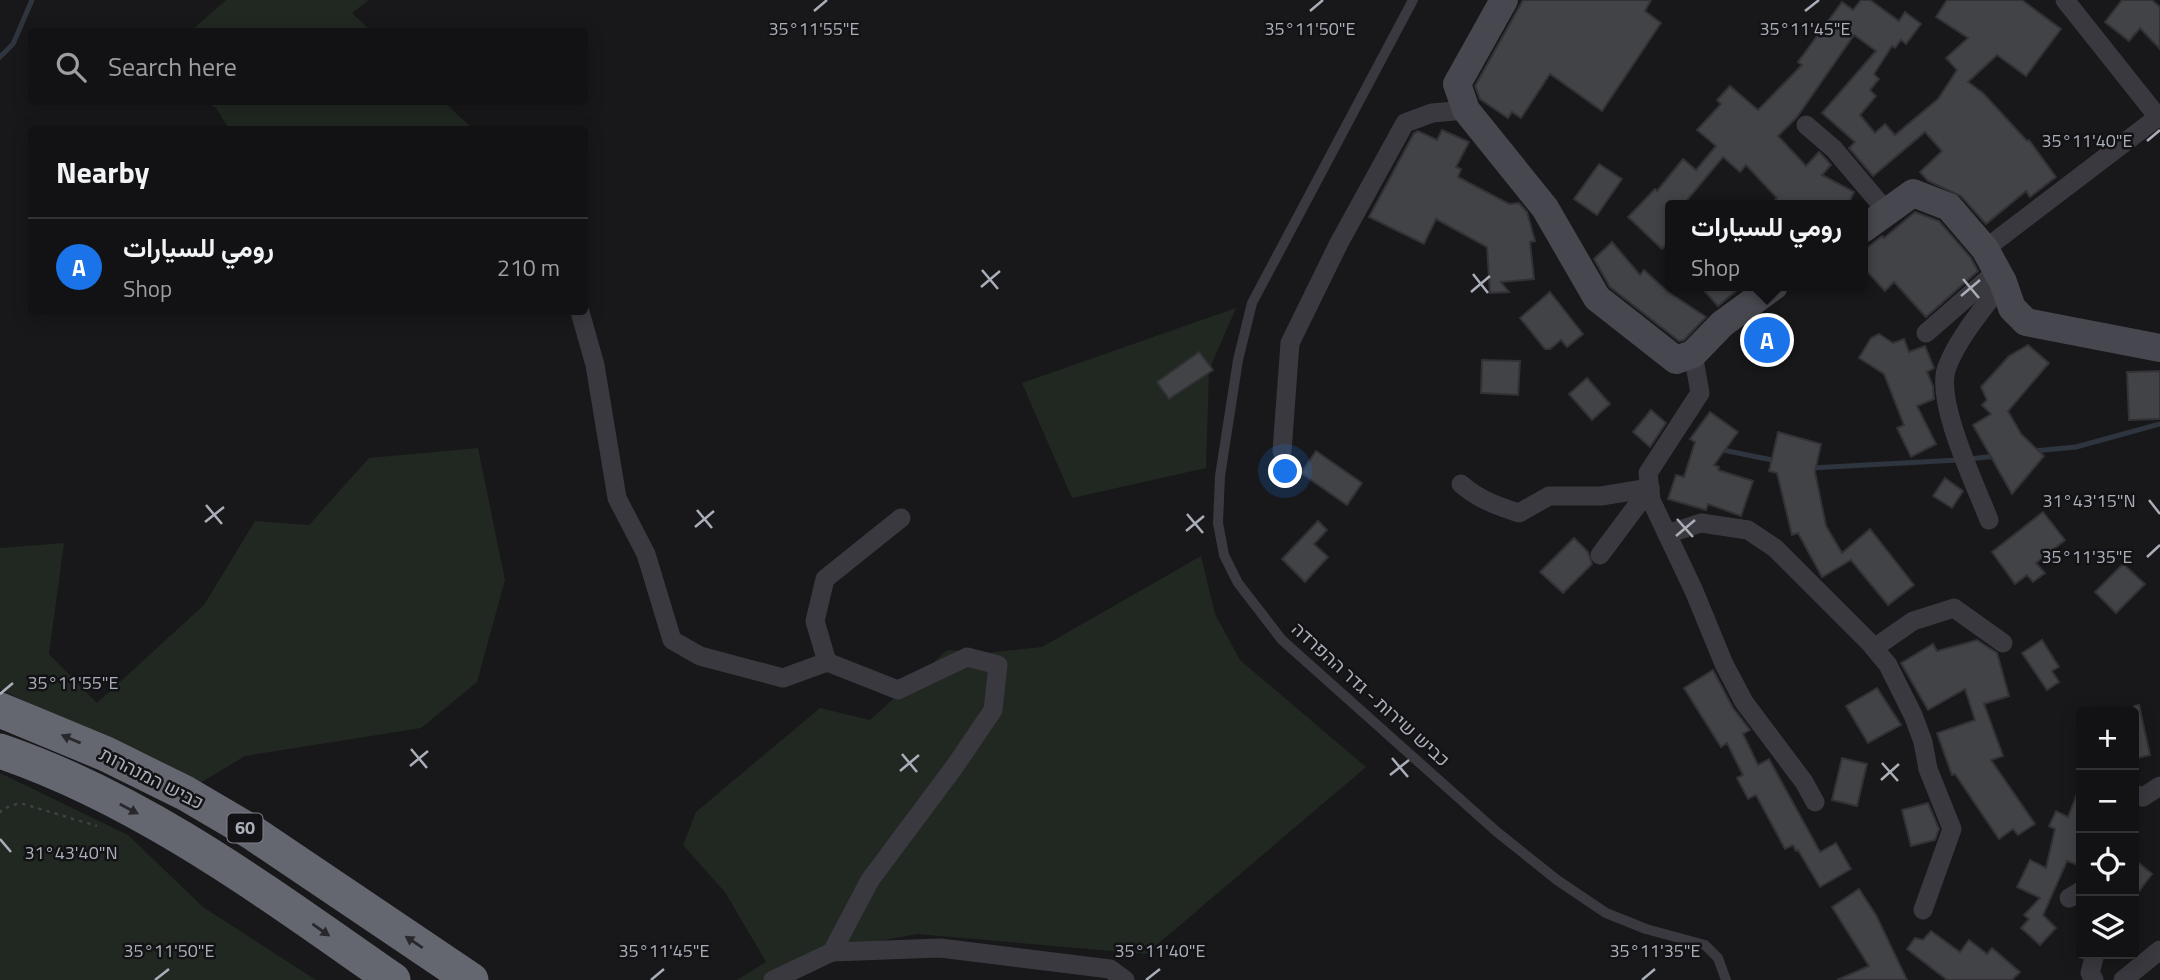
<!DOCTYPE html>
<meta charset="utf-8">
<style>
body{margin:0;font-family:"Titillium Web",Vazirmatn,Heebo,sans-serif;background:#1f2022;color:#f1f3f6}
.controls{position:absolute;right:21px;bottom:21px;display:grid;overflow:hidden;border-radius:7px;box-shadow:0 4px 18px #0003}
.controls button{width:63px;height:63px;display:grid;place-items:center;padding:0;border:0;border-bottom:2px solid #313234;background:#121214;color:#f1f3f6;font:35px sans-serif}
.you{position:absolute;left:1286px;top:472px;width:24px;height:24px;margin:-18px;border:5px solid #fff;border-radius:50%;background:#1a73e8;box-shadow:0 0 0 10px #1a73e833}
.badge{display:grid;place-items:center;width:46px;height:46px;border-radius:50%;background:#1a73e8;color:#fff;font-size:23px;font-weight:700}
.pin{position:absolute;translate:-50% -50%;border:4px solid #fff;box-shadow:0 2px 7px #0006}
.popup{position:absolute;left:1665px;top:200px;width:203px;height:91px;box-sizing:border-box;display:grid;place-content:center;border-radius:7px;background:#121214;filter:drop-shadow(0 2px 5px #0005);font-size:23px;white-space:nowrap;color:#9c9ea0}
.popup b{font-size:26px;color:#f1f3f6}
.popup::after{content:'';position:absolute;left:50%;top:100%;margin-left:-14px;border:14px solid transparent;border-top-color:#121214}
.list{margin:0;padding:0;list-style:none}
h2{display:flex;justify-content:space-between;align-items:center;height:91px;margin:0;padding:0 28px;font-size:30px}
h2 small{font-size:23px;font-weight:400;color:#9c9ea0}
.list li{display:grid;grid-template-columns:46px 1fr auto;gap:21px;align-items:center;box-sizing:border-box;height:98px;padding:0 28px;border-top:2px solid #313234}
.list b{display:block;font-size:26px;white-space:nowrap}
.list p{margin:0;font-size:23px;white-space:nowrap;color:#9c9ea0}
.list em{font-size:23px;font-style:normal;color:#9c9ea0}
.icon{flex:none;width:38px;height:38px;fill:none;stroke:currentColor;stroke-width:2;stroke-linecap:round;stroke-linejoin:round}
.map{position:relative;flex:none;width:2160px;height:980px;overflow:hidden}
.search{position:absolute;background:#121214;box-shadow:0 4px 18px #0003;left:28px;top:28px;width:560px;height:77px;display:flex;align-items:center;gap:18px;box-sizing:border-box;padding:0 24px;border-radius:7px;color:#9c9ea0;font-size:26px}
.panel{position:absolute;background:#121214;box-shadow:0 4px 18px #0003;left:28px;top:126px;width:560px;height:189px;border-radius:7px}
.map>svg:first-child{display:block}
.green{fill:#202821}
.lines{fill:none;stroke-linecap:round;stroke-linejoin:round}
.stream{stroke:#2e353e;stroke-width:5}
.building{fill:#424347;stroke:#323236;stroke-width:2}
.path{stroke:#3f4046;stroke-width:2.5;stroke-dasharray:3.5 5;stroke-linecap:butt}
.lane{stroke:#39393f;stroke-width:10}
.street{stroke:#39393f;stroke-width:19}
.secondary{stroke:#47484f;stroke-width:28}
.highway{stroke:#656770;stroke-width:35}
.oneway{fill:#28282c}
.ticks{fill:none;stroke:#aaaeb9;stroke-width:2.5}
.labels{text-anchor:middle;stroke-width:5;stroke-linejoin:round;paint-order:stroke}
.shield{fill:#131315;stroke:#7d8088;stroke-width:2}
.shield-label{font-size:18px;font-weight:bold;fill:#aaaeb9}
.street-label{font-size:19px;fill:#aaaeb9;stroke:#131315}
.ticks-label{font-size:18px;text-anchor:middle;fill:#aaaeb9;stroke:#131315;stroke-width:5;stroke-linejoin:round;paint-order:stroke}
</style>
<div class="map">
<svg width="2160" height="980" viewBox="0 0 2160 980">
<rect width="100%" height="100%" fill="#18181a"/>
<g class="green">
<polygon points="226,0 369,0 352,13 371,31 191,31"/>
<polygon points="206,102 444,102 473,129 229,129 216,108"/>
<polygon points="1236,308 1209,370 1206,468 1072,498 1022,383"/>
<polygon points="478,448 505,580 477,682 421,728 245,756 197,785 0,689 0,548 64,543 49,654 97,703 204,605 255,521 309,525 369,458"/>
<polygon points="1201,556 1215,614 1240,660 1366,767 1146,954 917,934 803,955 778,980 737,980 766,962 725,892 683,845 696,812 820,708 870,720 947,650 985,653 1042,647"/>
<polygon points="0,773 128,835 203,907 316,980 0,980"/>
</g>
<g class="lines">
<g class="stream">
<polyline points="0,57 13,44 32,0"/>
<polyline points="1718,449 1777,461"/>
<polyline points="2034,451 2076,447 2160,424"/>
<polyline points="1968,459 1997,456"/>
<polyline points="1811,468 1958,460"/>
</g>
</g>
<g class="building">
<polygon points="1523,0 1651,0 1645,11 1661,23 1602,111 1550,74 1521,118 1512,112 1508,118 1480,99 1475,86"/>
<polygon points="1861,0 1870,0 1899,21 1905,12 1921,24 1906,44 1901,40 1895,48 1892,46 1874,74 1879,79 1870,90 1876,96 1860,115 1875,133 1885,124 1895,135 1938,99 1957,70 1946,58 1968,38 1936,17 1947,0 2022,0 2061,29 2026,76 1997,55 1968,82 1983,93 2027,141 2029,140 2056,177 2030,197 2026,191 1986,224 1961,196 1928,181 1920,172 1942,151 1925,132 1873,176 1849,148 1855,142 1822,113 1876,51 1854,35 1797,117 1778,136 1806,166 1819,152 1825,158 1831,165 1822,175 1854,192 1848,205 1770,205 1777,198 1746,165 1740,172 1723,157 1683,205 1671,205 1671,240 1662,249 1628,217 1655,189 1657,191 1683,159 1696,170 1716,146 1697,130 1721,104 1717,100 1730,86 1758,110 1802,65 1798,62 1842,2 1853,10"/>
<polygon points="2122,0 2152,0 2160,7 2160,49 2140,28 2129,41 2105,22"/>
<polygon points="1442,130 1469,142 1456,167 1461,169 1458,177 1509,204 1519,203 1527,212 1535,241 1530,242 1534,279 1501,282 1509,292 1490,293 1487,247 1436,219 1424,244 1369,217 1414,133 1418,131 1437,140"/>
<polygon points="1599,164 1622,179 1597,215 1574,199"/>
<polygon points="1915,212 1939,221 1971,258 1978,271 1926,317 1894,282 1885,291 1863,267 1863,251 1882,236 1884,238"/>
<polygon points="1612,242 1640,275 1644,270 1668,292 1706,317 1684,340 1679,341 1610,287 1594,259"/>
<polygon points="1700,286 1742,286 1718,306"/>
<polygon points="1550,292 1583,334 1567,347 1561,340 1550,349 1545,349 1520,318"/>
<polygon points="1879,334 1893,343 1904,339 1909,352 1925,346 1934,368 1927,372 1933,386 1934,399 1917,406 1936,444 1911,457 1897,428 1904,425 1884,374 1859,358 1871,338"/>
<polygon points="2028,345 2049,363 2008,411 2021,434 2044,456 2012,494 1973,425 1991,414 1982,405 1987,400 1981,387 2009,356"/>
<polygon points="1199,352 1213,370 1169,399 1157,382"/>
<polygon points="1482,360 1520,361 1518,395 1481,393"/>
<polygon points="2160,371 2160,419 2129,420 2127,372"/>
<polygon points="1587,378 1610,404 1592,420 1569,394"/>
<polygon points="1651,410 1666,423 1650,447 1633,432"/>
<polygon points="1710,412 1738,432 1714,465 1719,467 1718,470 1753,481 1741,516 1708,504 1706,510 1668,499 1676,475 1684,477 1695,442 1690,439"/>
<polygon points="1778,432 1821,444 1815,472 1826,526 1842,553 1870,529 1914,585 1888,605 1851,560 1822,577 1798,533 1792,535 1777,473 1769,471"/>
<polygon points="1316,451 1362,483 1347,505 1301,473"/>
<polygon points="1945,478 1963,491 1952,508 1933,496"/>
<polygon points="2043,512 2065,540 2036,563 2045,573 2033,582 2027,575 2015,584 1992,552"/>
<polygon points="1318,521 1327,530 1314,544 1328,557 1305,582 1282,559"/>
<polygon points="1574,538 1588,552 1592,564 1563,593 1540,572"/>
<polygon points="2123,564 2145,584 2116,613 2095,592"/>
<polygon points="1977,640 1997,653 2009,696 1984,704 2003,756 1991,760 2035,824 2018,835 2013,829 1999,839 1955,774 1952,775 1937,733 1975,720 1965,689 1928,710 1901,663 1933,644 1937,651"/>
<polygon points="2042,640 2059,667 2052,671 2059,682 2047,690 2022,653"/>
<polygon points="1713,670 1733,708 1750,730 1743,734 1758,765 1769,759 1820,852 1836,843 1851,869 1820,887 1798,850 1796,851 1793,845 1785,849 1756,795 1748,799 1737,778 1743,775 1727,743 1721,747 1684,688"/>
<polygon points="1877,688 1901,725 1868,743 1846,706"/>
<polygon points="2139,705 2150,755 2134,759 2134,706"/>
<polygon points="1842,758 1867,764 1857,806 1832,800"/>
<polygon points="2080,786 2081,866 2067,861 2043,915 2056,928 2040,945 2021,928 2029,919 2024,915 2040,898 2017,887 2030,860 2046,868 2055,829 2049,826 2056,811 2068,817"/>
<polygon points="1928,803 1939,829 1935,840 1911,846 1902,810"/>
<polygon points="2134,859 2152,874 2134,898"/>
<polygon points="1859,889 1876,915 1907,980 1837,980 1869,966 1832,907"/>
<polygon points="1931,931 1960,952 1969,940 1987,954 1992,948 2020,972 2012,980 1947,980 1907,949 1915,938 1923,940"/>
</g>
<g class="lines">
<polyline class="path" points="0,813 2,809 20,803 97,826"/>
<polyline class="lane" points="1413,0 1252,303 1238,360 1220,476 1218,523 1224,555 1238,583 1282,640 1497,832 1557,880 1606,913 1646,929 1705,945 1718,958 1726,980"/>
<g class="street">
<polyline points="1806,125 1834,149 1887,212"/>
<polyline points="1985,249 2158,117 2065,0"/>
<polyline points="580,312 595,365 617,498 646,554 672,640 700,656 783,678 827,662"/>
<polyline points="1926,333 1997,271"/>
<polyline points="1693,354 1700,393 1648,473 1651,500 1694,591 1724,664 1744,702 1804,782 1815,802"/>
<polyline points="1282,451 1290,343 1339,243 1405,123 1432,113 1466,110"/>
<path d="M1461,484c17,15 36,22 58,29l30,-17h52l49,-8"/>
<path d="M1989,520c-13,-34 -55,-120 -42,-153 12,-31 37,-59 56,-85"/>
<polyline points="1667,534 1701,523 1748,530 1775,548 1869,642 1888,665 1913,715 1923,742 1928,769 1952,829 1923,910"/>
<polyline points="1600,555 1650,488"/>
<polyline points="1874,648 1913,621 1954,608 2003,643"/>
<polyline points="2134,794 2143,797 2160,786"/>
<polyline points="2069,898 2081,891"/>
<polyline points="832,952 940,948 1110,969 1125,980"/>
<polyline points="773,980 832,952 870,880 955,766 993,710 998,665 967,657 898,690 827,662 815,621 825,579 901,518"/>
<polyline points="2094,980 2090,973 2095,954"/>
<polyline points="2123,980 2160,950"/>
</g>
<g class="secondary">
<polyline points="1504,0 1457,84 1466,110 1545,208 1597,298 1676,360 1693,354 1722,324 1774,286"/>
<polyline points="1863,229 1913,193 1949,207 1985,249 2003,282 2012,308 2026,322 2160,348"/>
</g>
<g class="highway">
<polyline points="0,710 106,754 185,793 253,833 471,980"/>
<path d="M0,751c144,49 269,143 393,229"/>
</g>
</g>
<defs><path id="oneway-solid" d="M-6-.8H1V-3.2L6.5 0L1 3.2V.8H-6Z" transform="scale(1.75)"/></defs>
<g class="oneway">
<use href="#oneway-solid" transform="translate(71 739) rotate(-157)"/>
<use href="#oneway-solid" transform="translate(129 809) rotate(28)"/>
<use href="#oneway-solid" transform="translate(321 930) rotate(35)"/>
<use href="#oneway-solid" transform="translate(414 942) rotate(-146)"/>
</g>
<path class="ticks" d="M814,11l13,-11M1310,11l13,-11M1805,11l14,-11M2147,141l13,-11M982,270l16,19M1473,274l15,19M1963,279l16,19M981,287l19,-16M1471,292l19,-16M1961,296l19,-16M2149,500l11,14M206,505l16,19M697,510l15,18M1187,514l16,19M1677,519l16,18M205,522l19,-15M695,527l19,-16M1186,531l18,-15M1676,536l19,-16M2147,557l13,-12M0,694l13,-11M411,749l16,19M902,754l15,18M1392,758l16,19M1882,763l16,18M410,766l18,-15M900,771l19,-16M1390,775l19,-15M1881,780l18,-16M0,839l11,13M155,980l14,-11M651,980l13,-11M1146,980l14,-11M1642,980l13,-11"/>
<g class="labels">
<rect class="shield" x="227.5" y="813.5" width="35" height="29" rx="5"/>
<g class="shield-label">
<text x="245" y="834">60</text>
</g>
<g class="street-label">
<text transform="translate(1371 694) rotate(42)" y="7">כביש שירות - גדר ההפרדה</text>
<text transform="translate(152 778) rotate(27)" y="7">כביש המנהרות</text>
</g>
</g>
<g class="ticks-label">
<text x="1310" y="35">35°11'50"E</text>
<text x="1805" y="35">35°11'45"E</text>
<text x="814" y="35">35°11'55"E</text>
<text x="2087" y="147">35°11'40"E</text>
<text x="2089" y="507">31°43'15"N</text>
<text x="2087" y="563">35°11'35"E</text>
<text x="73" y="689">35°11'55"E</text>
<text x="71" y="859">31°43'40"N</text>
<text x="169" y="957">35°11'50"E</text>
<text x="664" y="957">35°11'45"E</text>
<text x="1160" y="957">35°11'40"E</text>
<text x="1655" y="957">35°11'35"E</text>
</g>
</svg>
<div class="controls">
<button>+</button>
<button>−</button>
<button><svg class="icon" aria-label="locate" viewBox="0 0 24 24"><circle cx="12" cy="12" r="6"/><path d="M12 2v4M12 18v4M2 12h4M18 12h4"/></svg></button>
<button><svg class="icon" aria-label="layers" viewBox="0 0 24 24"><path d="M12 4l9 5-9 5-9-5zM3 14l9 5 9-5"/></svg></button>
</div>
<div class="you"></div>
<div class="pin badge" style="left:1767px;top:340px">A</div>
<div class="popup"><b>رومي للسيارات</b>Shop</div>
<div class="search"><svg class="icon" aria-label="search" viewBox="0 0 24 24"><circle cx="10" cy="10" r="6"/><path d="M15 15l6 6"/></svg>Search here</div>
<section class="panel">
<h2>Nearby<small></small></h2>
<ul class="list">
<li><span class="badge">A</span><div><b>رومي للسيارات</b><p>Shop</p></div><em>210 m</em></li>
</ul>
</section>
</div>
